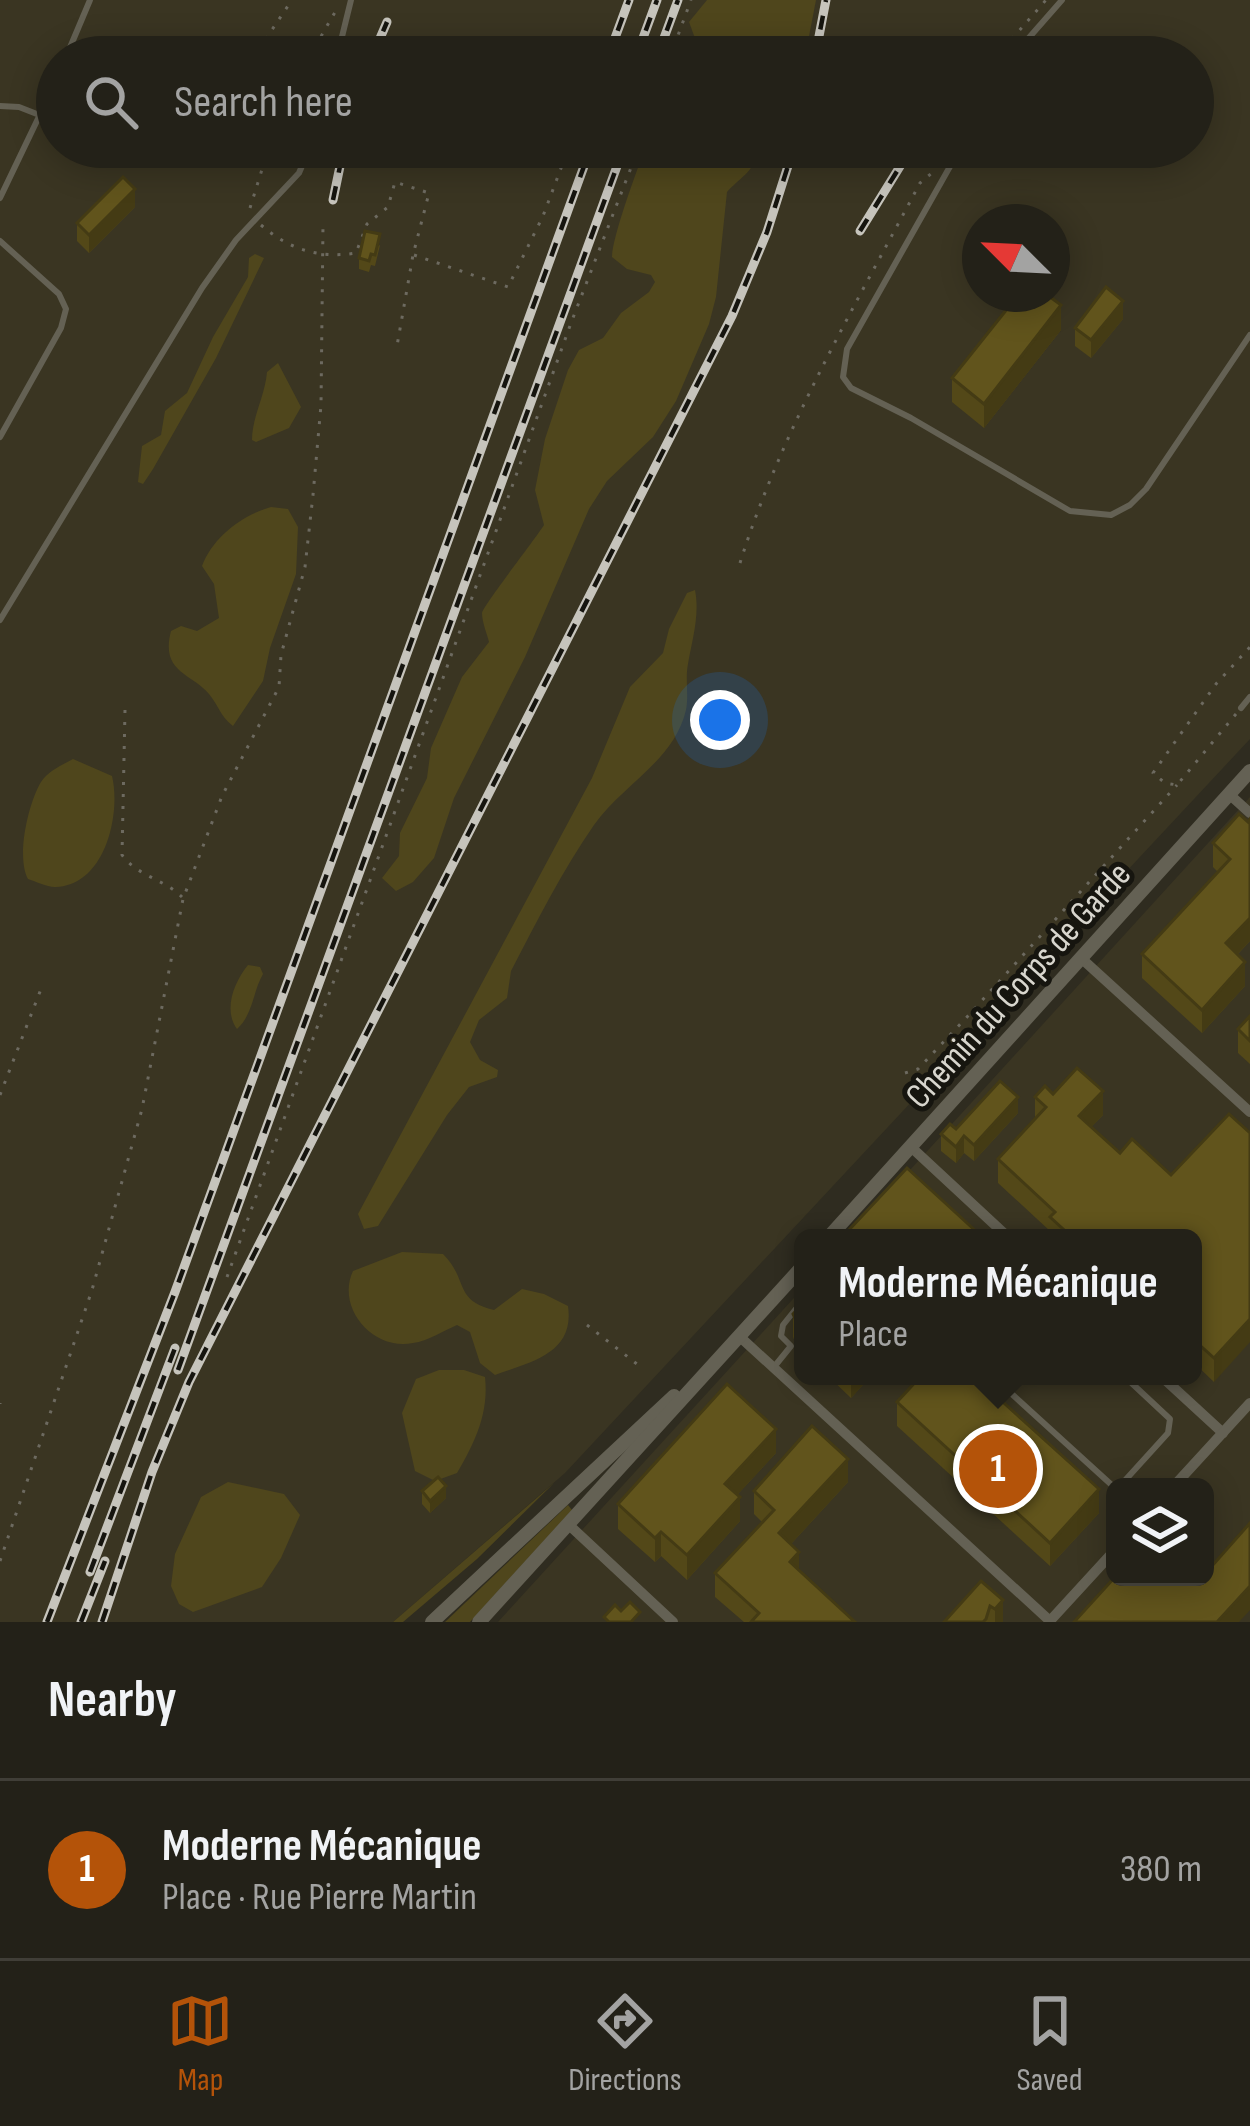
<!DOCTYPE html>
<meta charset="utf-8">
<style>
body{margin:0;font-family:"Sofia Sans Condensed",sans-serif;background:#2f2e25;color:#f1f3f6}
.controls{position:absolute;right:36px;bottom:36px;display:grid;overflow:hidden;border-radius:18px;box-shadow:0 6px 30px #0003}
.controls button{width:108px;height:108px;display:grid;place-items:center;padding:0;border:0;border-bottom:3px solid #403e37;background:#232118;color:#f1f3f6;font:60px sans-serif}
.compass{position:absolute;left:962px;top:204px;width:108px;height:108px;border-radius:50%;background:#232118;box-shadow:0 6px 30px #0003;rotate:294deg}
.you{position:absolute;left:720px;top:720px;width:42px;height:42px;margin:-30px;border:9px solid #fff;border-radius:50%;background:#1a73e8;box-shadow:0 0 0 18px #1a73e833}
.badge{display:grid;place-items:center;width:78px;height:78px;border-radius:50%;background:#b45309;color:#fff;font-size:39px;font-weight:700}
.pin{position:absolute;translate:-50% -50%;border:6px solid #fff;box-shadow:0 3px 12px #0006}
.popup{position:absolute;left:794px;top:1229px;width:408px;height:156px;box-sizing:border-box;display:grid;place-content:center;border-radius:18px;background:#232118;filter:drop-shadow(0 3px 9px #0005);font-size:39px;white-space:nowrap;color:#a3a3a2}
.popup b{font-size:45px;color:#f1f3f6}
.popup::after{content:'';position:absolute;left:50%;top:100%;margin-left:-24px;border:24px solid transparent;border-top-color:#232118}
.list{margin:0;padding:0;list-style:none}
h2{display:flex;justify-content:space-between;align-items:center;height:156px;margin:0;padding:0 48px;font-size:51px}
h2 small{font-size:39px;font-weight:400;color:#a3a3a2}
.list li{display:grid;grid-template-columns:78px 1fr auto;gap:36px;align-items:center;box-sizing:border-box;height:180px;padding:0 48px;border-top:3px solid #403e37}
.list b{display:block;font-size:45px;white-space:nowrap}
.list p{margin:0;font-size:39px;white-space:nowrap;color:#a3a3a2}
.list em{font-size:39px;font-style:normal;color:#a3a3a2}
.icon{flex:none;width:66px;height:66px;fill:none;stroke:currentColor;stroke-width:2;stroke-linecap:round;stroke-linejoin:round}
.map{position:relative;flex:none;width:1250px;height:1622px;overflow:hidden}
.search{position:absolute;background:#232118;box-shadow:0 6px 30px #0003;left:36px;right:36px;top:36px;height:132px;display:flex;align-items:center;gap:30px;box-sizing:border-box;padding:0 42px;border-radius:66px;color:#a3a3a2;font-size:45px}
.sheet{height:336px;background:#232118}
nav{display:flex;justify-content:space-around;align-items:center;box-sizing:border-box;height:168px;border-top:3px solid #403e37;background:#232118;font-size:33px;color:#a3a3a2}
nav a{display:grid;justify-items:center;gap:6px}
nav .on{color:#b45309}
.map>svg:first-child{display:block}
.built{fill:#3a3522;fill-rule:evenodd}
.green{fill:#4f461c}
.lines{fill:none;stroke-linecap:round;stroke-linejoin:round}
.path{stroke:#6d6a60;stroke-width:3;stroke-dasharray:3 9;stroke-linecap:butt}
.service{stroke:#646154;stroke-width:6}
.minor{stroke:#646154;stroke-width:10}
.tertiary{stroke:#646154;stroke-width:14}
.rail-casing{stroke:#c6c4bc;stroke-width:9}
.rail{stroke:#16150f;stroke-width:4.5;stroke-dasharray:14;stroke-linecap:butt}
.wall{fill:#534818}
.shaded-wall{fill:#443b14}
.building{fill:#61541c;stroke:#443b14;stroke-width:3}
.labels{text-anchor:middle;stroke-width:10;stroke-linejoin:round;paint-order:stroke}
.street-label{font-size:36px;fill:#d8d6ce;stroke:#16150f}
</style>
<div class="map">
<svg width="1250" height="1622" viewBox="0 0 1250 1622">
<rect width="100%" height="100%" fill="#2f2c20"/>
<g class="built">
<path d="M0,0h1250v739l-685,734 -172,149h-393zM57,57h1136v90h-1136zM980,222h72v72h-72z"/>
<path d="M1250,797v825h-752l305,-334v88h390v-138h-345zM1115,1487h90v90h-90z"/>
</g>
<g class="green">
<polygon points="707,0 816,0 805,57 702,57 689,22"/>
<path d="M646,147h108c8,20 -15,31 -27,45l-11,105 -7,27 -33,77 -23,36 -46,44 -18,28 -64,148 -71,141 -20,60 -21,24 -17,9 -14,-13 17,-22 1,-23 27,-55 4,-30 31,-71 27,-35c-2,-8 -7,-20 -7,-29 1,-7 54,-75 62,-88l-9,-35 10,-51 23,-69 11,-20 24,-12 18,-25 28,-21 6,-10 -4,-7 -24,-6 -15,-12c0,-19 25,-88 34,-110z"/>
<polygon points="255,254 264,258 216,358 153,469 143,484 138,482 142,446 161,435 165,411 187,393 213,337 248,277 249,258"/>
<path d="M278,363l23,44 -12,21 -33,14 -4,-2c0,-23 13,-44 15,-68z"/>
<path d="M271,507l17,2 10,18 -2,47 -26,74 -7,33 -30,45c-13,-10 -14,-20 -24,-32 -17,-21 -49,-21 -38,-63l10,-5 16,5 22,-13 -5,-34 -12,-18c11,-29 40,-51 69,-59z"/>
<path d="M695,590c5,25 -3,50 -7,74 -3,15 1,32 -2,46 -12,51 -64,75 -92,115 -32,46 -57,96 -83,146l-4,27 -28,22 -9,22 10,18 18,10 -1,7 -28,10 -22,28 -69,111 -14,3 -6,-15 234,-436 38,-91 33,-34 6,-24 18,-36z"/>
<path d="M73,759l39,17c9,37 -6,109 -56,111 -7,1 -21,-6 -28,-8 -12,-22 0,-75 13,-97 7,-11 21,-17 32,-23z"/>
<path d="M248,965l12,2 3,7c-10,17 -10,41 -26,55 -14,-19 -3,-47 11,-64z"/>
<path d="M402,1252l41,2c26,26 10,46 51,56l28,-21 22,5 24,12c7,48 -38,56 -73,69l-15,-12 -10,-31 -13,-7c-14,6 -29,16 -44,18 -41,8 -77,-36 -60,-72z"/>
<path d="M439,1370h25l21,7c4,36 -10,65 -28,96l-22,8 -20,-10 -13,-58 14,-34z"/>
<polygon points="228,1482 284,1494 300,1515 281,1558 262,1587 193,1612 179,1604 171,1586 175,1554 201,1497"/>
<polygon points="554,1483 477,1559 403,1622 393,1622"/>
<polygon points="568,1505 572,1510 470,1622 445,1622"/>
</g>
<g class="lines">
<g class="path">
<polyline points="259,49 292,0"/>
<polyline points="309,57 338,7"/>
<polyline points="670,57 691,0"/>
<polyline points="996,57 1046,0"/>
<polyline points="250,208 269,147"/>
<path d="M261,225c28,24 57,34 95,28l11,-29 21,-17 7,-25 34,11 -16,62 -16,91"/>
<polyline points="414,255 508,287 543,216 569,147"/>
<path d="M740,563c42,-134 115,-257 180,-380l13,-11"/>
<path d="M125,710l-3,145c15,21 42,24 60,42"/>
<polyline points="1236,714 1177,785 1165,783 1153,773 1216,684 1250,647"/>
<polyline points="905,1073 918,1069 967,1017 1177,785"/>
<polyline points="0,1095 41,989"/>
<polyline points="227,1277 571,323 639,147"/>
<polyline points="587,1325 642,1368"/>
<polyline points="0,1404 0,1403"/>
<polyline points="0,1561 92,1290 142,1109 183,899 222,796 279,687 281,655 305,567 313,495 321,405 323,225"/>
</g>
<g class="service">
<polyline points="66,57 90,0"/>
<polyline points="337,57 351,0"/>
<polyline points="1012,57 1062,0"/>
<polyline points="0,106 19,107 42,116"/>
<polyline points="961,147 847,349 843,377 851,388 911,418 1070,511 1111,515 1130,505 1146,489 1250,335"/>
<polyline points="0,198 57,79"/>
<polyline points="0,241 59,294 66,309 61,328 0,437"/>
<polyline points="0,620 202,288 236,240 299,173 310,147"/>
<polyline points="1241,708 1250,697"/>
<polyline points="774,1367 791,1346 781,1336 783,1325 803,1300"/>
<polyline points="992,1376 1115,1488"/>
<polyline points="1119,1487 1168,1433 1170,1419 1124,1376"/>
</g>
<g class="minor">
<polyline points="1229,794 1250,813"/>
<polyline points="1081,958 1250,1112"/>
<polyline points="911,1147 1009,1238"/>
<polyline points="739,1336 1050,1621"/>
<polyline points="1161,1376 1223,1433"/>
<polyline points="1173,1487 1250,1403"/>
<polyline points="568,1524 673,1622"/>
<polyline points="1049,1622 1115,1550"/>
</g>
<g class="tertiary">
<polyline points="828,1238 1250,771"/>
<polyline points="432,1622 674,1396"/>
<polyline points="479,1622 803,1266"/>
</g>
<g class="rail-casing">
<g id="rail">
<polyline points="372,57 387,22"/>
<polyline points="608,57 629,0"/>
<polyline points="636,57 657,0"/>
<polyline points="657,57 678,0"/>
<polyline points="815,57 826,0"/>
<polyline points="333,200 344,147"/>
<polyline points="860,231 912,147"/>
<polyline points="178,1370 624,147"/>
<polyline points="90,1572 175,1348"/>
<polyline points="47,1622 175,1292 591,147"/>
<polyline points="81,1622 105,1561"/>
<polyline points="102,1622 152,1472 189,1382 732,316 767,232 794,147"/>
</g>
</g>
<use href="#rail" class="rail"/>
</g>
<g class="wall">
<polygon points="135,207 89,253 77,241 77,223"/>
<polygon points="380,245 375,266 371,265 369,272 359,269 359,258"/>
<polygon points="1123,319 1091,358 1075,346 1075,328"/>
<polygon points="1061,330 984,428 952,402 952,378"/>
<polygon points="1250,819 1250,941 1238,954 1245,986 1202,1033 1142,978 1142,954 1218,872 1213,867 1213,843"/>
<polygon points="1250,1016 1250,1064 1238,1053 1238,1029"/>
<polygon points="1053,1094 1103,1115 1091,1127 1120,1153 1171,1175 1229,1114 1214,1382 1193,1362 1193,1238 1050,1238 1050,1231 998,1183 998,1159 1035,1118 1035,1097"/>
<polygon points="1018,1113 974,1161 964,1153 956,1163 941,1151 941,1134"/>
<polygon points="803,1303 803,1353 798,1349 793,1337 793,1314"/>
<polygon points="828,1376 871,1376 851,1398"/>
<polygon points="897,1402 1099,1513 1050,1566 897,1426"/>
<polygon points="776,1453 737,1495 740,1521 687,1580 661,1556 655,1562 618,1529 618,1504"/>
<polygon points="848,1482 791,1544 799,1571 855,1622 744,1622 715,1597 715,1573 762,1522 754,1514 754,1491"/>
<polygon points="422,1491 446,1498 430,1513 422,1504"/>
<polygon points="981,1581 1003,1622 944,1622"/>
</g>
<g class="shaded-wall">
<polygon points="135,189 135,207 89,253 89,235"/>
<polygon points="1123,301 1123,319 1091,358 1091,340"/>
<polygon points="1061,305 1061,330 984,428 984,404"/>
<polygon points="1250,918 1250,941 1226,966 1226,943"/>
<polygon points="1245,962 1245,986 1202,1033 1202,1010"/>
<polygon points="1103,1091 1103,1115 1079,1140 1079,1116"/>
<polygon points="1018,1097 1018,1113 974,1161 974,1145"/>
<polygon points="964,1136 964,1153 956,1163 956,1147"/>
<polygon points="1250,1319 1250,1342 1214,1382 1214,1358"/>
<polygon points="851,1376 871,1376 851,1398"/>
<polygon points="776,1429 776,1453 725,1508 725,1484"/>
<polygon points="848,1459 848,1482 779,1557 779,1533"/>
<polygon points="446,1486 446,1498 430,1513 430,1501"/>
<polygon points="1099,1489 1099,1513 1050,1566 1050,1543"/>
<polygon points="740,1497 740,1521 687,1580 687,1555"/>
<polygon points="661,1532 661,1556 655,1562 655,1538"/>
<polygon points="799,1552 799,1575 790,1562"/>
<polygon points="1250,1586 1250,1610 1239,1622 1217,1622"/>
<polygon points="1003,1600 1003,1622 995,1622 995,1609"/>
</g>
<g class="building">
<polygon points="123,177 135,189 89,235 77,223"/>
<polygon points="365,231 380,234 375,255 371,254 369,261 359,258"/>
<polygon points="1106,287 1123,301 1091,340 1075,328"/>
<polygon points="1019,294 1046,294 1061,305 984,404 952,378"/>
<polygon points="1239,814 1248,822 1250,819 1250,918 1226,943 1245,962 1202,1010 1142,954 1230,859 1213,843"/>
<polygon points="1250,1016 1250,1041 1238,1029"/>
<polygon points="1077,1068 1103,1091 1079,1116 1120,1153 1132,1139 1171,1175 1229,1114 1250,1133 1250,1319 1214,1358 1193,1339 1193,1238 1073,1238 1050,1217 1055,1212 998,1159 1046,1107 1035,1097 1045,1086 1053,1094"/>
<polygon points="1000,1081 1018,1097 974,1145 964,1136 956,1147 941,1134 950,1124 956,1129"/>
<polygon points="907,1168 980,1235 977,1238 855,1238 848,1231"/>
<polygon points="803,1303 803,1330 798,1325 793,1314"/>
<polygon points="921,1376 974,1376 1099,1489 1050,1543 897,1402"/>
<polygon points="727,1384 776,1429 725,1484 740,1497 687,1555 661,1532 655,1538 618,1504"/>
<polygon points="812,1426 848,1459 779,1533 799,1552 790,1562 855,1622 751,1622 759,1613 715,1573 774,1510 754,1491"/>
<polygon points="438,1477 446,1486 430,1501 422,1491"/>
<polygon points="1250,1523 1250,1586 1217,1622 1074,1622 1115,1577 1205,1577 1205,1560 1212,1566"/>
<polygon points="981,1581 1003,1600 995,1609 990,1606 986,1619 983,1622 944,1622"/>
<polygon points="630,1602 640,1612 631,1622 609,1622 604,1617 615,1605 621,1611"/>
</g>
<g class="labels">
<g class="street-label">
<text transform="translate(1017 984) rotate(-48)" y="13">Chemin du Corps de Garde</text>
</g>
</g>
</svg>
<div class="controls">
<button><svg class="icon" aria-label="layers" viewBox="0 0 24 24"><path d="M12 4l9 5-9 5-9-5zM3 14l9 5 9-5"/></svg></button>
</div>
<svg class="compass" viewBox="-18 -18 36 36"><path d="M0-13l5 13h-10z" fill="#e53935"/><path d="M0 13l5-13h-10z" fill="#a3a3a2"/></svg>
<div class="you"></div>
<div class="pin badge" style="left:998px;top:1469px">1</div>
<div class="popup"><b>Moderne Mécanique</b>Place</div>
<div class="search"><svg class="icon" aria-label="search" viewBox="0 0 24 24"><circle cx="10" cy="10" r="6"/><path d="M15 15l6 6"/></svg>Search here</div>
</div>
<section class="sheet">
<h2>Nearby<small></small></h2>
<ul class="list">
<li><span class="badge">1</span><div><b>Moderne Mécanique</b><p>Place · Rue Pierre Martin</p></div><em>380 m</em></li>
</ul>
</section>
<nav>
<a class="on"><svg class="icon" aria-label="map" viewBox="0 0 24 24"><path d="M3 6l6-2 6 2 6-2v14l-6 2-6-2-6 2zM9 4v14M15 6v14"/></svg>Map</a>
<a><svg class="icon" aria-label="directions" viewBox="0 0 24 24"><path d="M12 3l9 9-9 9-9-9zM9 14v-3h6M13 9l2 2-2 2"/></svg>Directions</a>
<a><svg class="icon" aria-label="saved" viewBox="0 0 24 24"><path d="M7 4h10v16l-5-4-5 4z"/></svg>Saved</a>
</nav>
